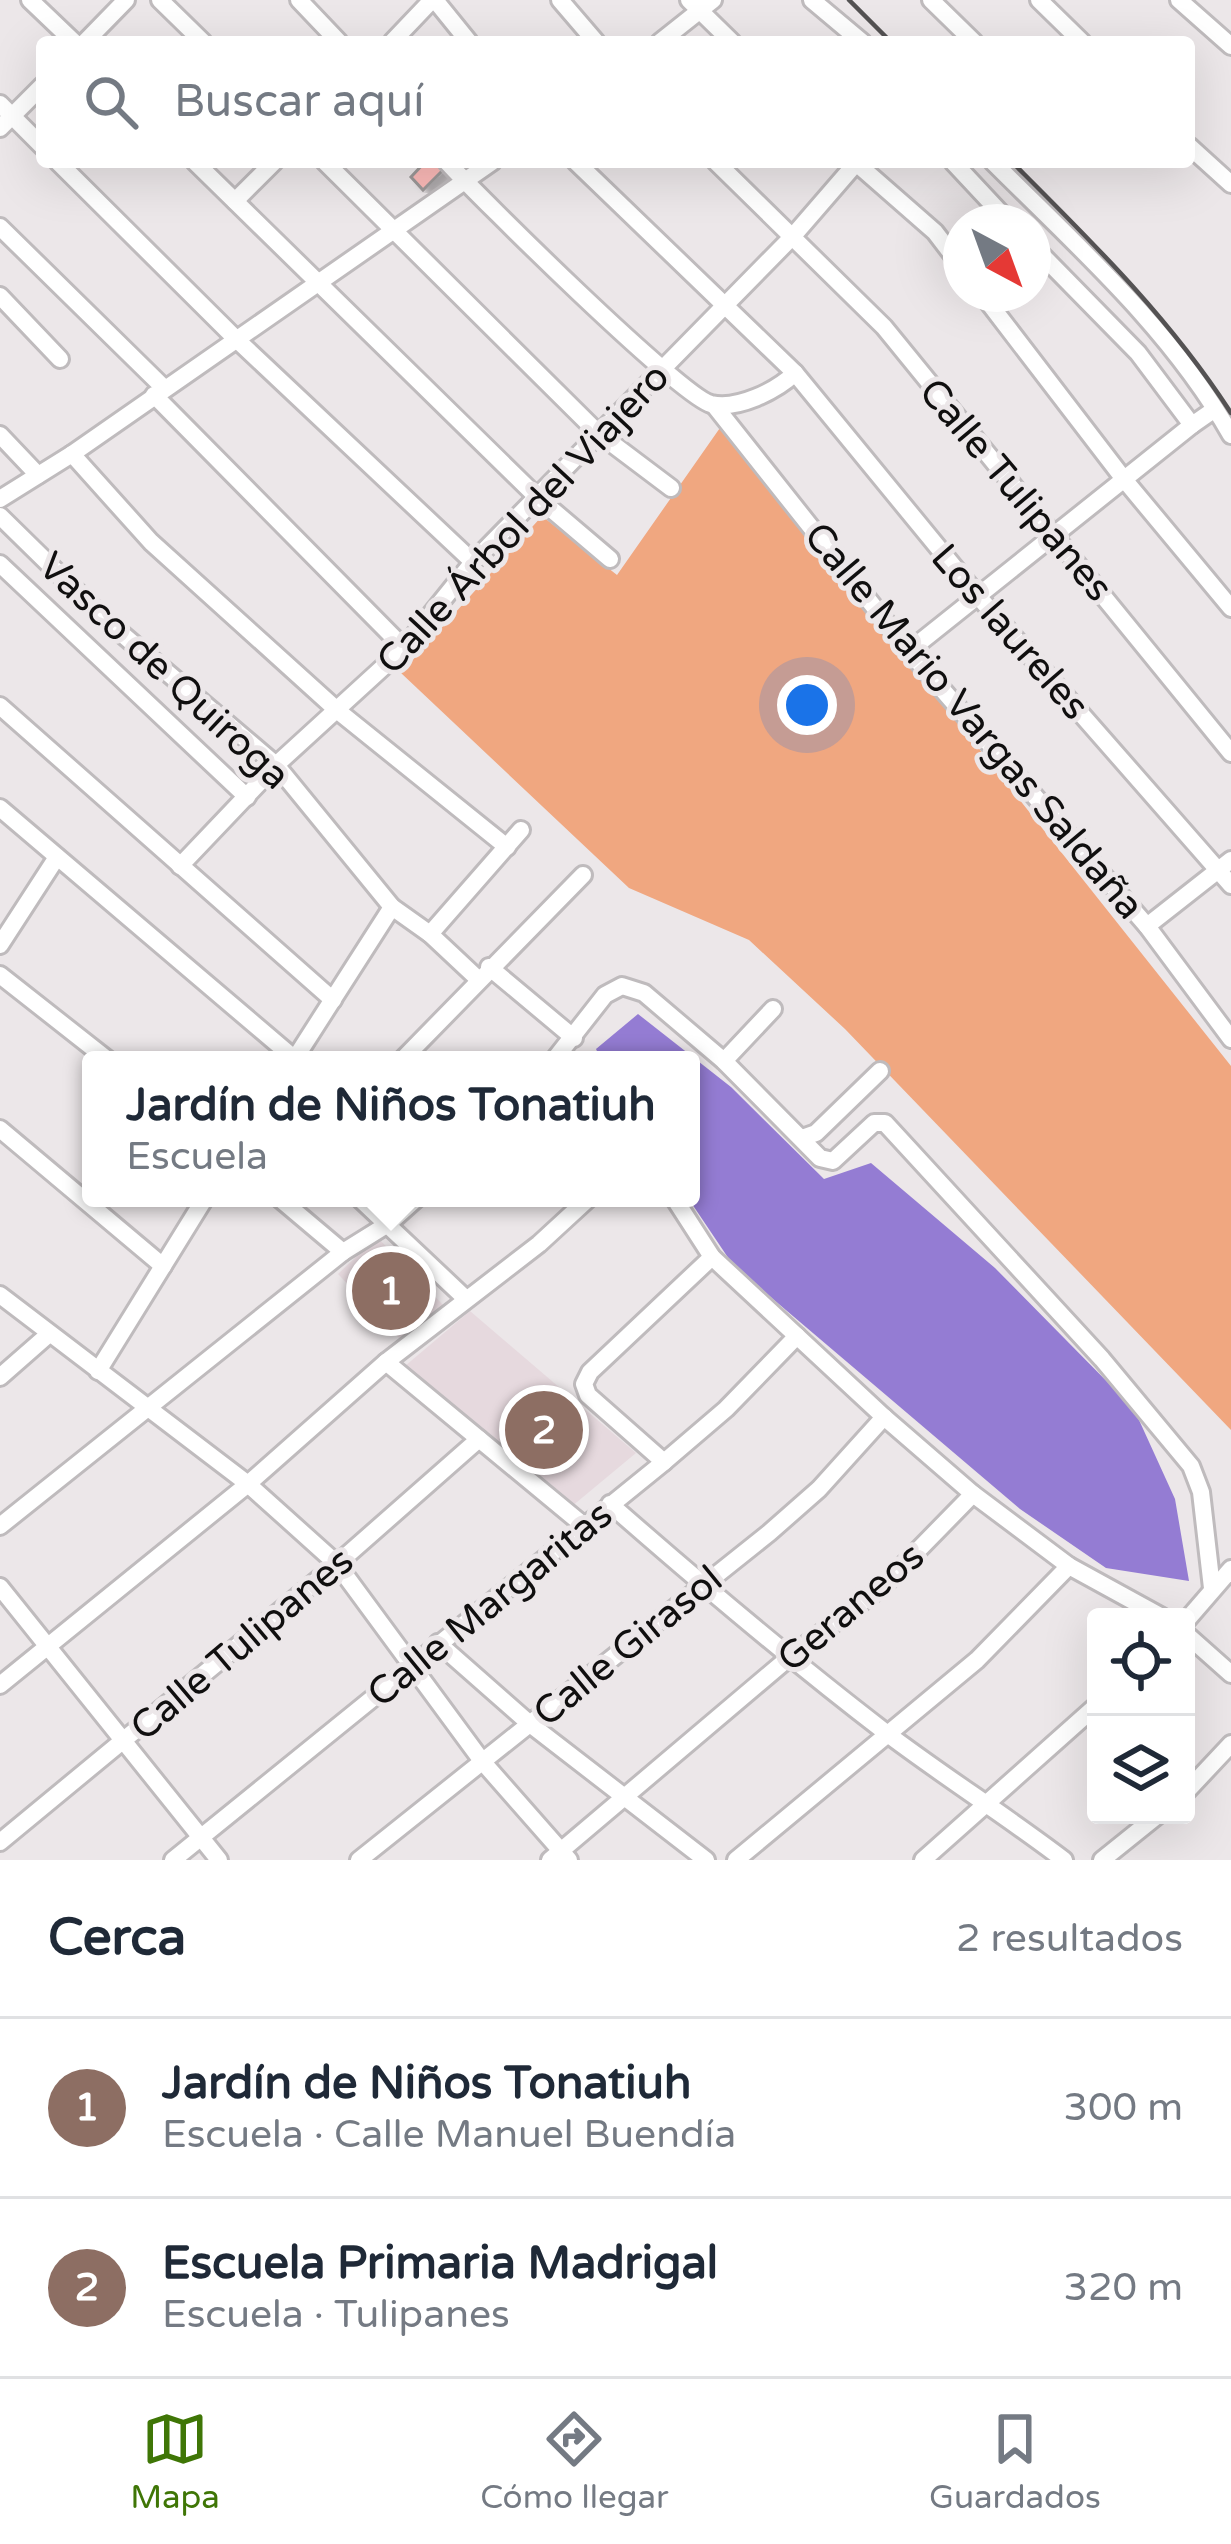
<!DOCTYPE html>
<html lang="es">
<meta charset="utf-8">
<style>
body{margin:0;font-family:"Varela Round",sans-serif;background:#f2f2f3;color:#1f2937}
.controls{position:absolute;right:36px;bottom:36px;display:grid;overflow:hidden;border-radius:12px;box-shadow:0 12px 48px #0002}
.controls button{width:108px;height:108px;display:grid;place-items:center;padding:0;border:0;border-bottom:3px solid #e0e1e3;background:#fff;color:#1f2937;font:60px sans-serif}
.compass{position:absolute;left:943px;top:204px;width:108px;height:108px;border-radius:50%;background:#fff;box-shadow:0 12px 48px #0002;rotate:139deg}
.you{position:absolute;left:807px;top:705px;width:42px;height:42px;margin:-30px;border:9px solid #fff;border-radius:50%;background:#1a73e8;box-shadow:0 0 0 18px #1a73e833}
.badge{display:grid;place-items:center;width:78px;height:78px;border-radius:50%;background:#3f7606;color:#fff;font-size:39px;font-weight:700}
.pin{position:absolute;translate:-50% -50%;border:6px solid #fff;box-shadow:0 3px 12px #0006}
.popup{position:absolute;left:82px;top:1051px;width:618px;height:156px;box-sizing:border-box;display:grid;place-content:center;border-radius:12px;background:#fff;filter:drop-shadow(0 3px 9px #0005);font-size:39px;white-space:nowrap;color:#747a83}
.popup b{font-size:45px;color:#1f2937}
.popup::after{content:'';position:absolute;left:50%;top:100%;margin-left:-24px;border:24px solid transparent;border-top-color:#fff}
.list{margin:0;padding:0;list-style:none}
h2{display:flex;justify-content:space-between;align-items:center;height:156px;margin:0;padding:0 48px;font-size:51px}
h2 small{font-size:39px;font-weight:400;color:#747a83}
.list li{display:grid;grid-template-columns:78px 1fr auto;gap:36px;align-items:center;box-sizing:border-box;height:180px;padding:0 48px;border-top:3px solid #e0e1e3}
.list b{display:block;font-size:45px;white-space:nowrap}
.list p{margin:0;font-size:39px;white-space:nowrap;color:#747a83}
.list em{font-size:39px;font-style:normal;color:#747a83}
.icon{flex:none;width:66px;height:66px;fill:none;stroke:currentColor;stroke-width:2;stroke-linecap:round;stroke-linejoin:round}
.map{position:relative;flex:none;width:1231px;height:1860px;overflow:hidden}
.search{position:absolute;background:#fff;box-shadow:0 12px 48px #0002;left:36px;right:36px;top:36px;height:132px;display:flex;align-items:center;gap:30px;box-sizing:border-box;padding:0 42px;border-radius:12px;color:#747a83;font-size:45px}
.sheet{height:516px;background:#fff}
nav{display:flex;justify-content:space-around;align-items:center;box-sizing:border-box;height:168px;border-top:3px solid #e0e1e3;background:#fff;font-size:33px;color:#747a83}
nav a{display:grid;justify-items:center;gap:6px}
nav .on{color:#3f7606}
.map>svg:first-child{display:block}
.built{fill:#e6d9de}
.green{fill:#f0a780}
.water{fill:#947cd3}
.building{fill:#fcbab8;stroke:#9c9898;stroke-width:3;filter:url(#shadow)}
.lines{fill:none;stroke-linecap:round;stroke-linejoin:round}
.minor-casing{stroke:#bfbbbd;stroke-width:22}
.minor{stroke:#fff;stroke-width:16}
.rail{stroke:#545253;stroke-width:4.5}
.labels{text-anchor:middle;stroke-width:10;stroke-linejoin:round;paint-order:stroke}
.street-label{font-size:39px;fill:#100f0f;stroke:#ece7e9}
</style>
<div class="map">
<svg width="1231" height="1860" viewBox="0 0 1231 1860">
<defs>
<filter id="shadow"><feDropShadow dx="9" dy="5.5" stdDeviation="3" flood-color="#0004"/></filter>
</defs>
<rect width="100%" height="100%" fill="#ece7e9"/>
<g class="built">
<polygon points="377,1237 445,1307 399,1338 338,1274"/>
<polygon points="470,1311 636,1453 571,1507 405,1366"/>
</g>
<polygon class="green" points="722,425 1231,1066 1231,1430 845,1029 749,940 629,888 401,673 542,516 617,575"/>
<polygon class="water" points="638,1014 731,1087 824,1179 871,1163 995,1268 1134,1409 1175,1499 1189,1581 1106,1568 1020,1509 733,1265 688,1198 691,1060 601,1060 596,1049"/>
<polygon class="building" points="425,162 443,162 447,166 423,190 411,177"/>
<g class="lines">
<g class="minor-casing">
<g id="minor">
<polyline points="30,0 74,42"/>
<polyline points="160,0 203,42"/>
<polyline points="299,0 339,42"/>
<polyline points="435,0 469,42"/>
<polyline points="560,0 596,42"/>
<polyline points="689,0 732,42"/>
<polyline points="812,0 862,42"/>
<polyline points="931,0 974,42"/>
<polyline points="1039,0 1082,42"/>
<polyline points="1179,0 1231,46"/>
<polyline points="85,42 126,0"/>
<polyline points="392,42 432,0"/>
<polyline points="660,42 713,0"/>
<polyline points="0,104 42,146"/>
<polyline points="0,128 42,86"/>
<polyline points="1189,146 1231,184"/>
<polyline points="58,162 235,338 473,562"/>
<polyline points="195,162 537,497 610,559"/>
<polyline points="325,162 598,433 671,488"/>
<path d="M447,162c32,35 233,234 264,242 27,6 65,-13 84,-31"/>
<polyline points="576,162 795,373 977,595 1231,885"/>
<polyline points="716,162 884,327 1231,753"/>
<polyline points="855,162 935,232 961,266"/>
<polyline points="953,162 1009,222"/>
<path d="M993,162c85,85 178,167 238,273"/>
<polyline points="235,201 274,162"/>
<polyline points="0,227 163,387"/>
<polyline points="1033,246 1138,353 1192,425 1215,409"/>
<polyline points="982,294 1123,478 1231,608"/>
<polyline points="0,296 60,359"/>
<polyline points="154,395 404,648"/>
<polyline points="714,405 909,651 1147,926 1231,1039"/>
<polyline points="0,435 38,475"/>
<polyline points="72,454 151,542 338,711 507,847"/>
<polyline points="0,499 72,454 492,162"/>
<polyline points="0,516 109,623 276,765 392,907 430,934 478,979"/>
<polyline points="0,564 247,797"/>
<polyline points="909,651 1192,425"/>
<polyline points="0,706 333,1000"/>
<polyline points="0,808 295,1059"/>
<polyline points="180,866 276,765 404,648 473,562 793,236 857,162"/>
<polyline points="1147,926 1231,860"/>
<polyline points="430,934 521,830"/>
<polyline points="0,945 57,857"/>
<polyline points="489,967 574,1038"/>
<polyline points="0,975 108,1060"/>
<polyline points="294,1060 392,907"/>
<polyline points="402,1060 583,875"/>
<polyline points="554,1060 605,995 622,986 644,993 724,1061 820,1158 833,1161 874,1123 885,1123 1102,1359 1191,1466 1201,1492 1212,1588"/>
<polyline points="724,1061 773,1009"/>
<polyline points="0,1129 163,1266"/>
<polyline points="802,1138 816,1133 880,1071"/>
<polyline points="279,1198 343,1252"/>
<polyline points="359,1198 465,1298"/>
<polyline points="674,1198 712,1257 884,1417 973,1494 1069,1566 1162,1617"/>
<polyline points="0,1295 248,1484 337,1564 482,1761 569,1860"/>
<polyline points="386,1362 583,1525"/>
<polyline points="98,1371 205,1198"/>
<polyline points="0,1377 49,1334"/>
<polyline points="664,1462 588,1395 584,1384 590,1372 712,1257"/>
<path d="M610,1504c89,78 181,156 275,228 58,44 120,83 179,128"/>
<polyline points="0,1526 343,1252 388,1224 417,1198"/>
<polyline points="0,1587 219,1860"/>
<polyline points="1186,1621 1231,1569"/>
<polyline points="1186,1634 1231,1674"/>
<polyline points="438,1643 530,1724 706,1860"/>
<polyline points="0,1685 248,1484 386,1362 539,1244 589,1198"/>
<polyline points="1186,1792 1231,1744"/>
<polyline points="0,1842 337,1564 479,1439"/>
<polyline points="173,1860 664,1462 726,1409 797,1336"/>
<polyline points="359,1860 769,1533 819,1489 884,1417"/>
<polyline points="550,1860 791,1656 883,1586 973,1494"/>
<polyline points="736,1860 977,1660 1069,1566"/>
<polyline points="923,1860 1096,1706"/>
<polyline points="1102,1860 1158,1815"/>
</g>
</g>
<use href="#minor" class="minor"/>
<g class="rail">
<polyline points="849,0 891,42"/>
<path d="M1012,162c79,79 158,156 219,251"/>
</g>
</g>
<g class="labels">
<g class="street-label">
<text transform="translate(1017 489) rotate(50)" y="14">Calle Tulipanes</text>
<text transform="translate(522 518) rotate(-47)" y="14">Calle Árbol del Viajero</text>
<text transform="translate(1011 631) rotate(49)" y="14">Los laureles</text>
<text transform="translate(165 670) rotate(43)" y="14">Vasco de Quiroga</text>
<text transform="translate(975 720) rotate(50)" y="14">Calle Mario Vargas Saldaña</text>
<text transform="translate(489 1603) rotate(-39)" y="14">Calle Margaritas</text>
<text transform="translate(850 1606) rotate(-40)" y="14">Geraneos</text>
<text transform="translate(241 1643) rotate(-40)" y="14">Calle Tulipanes</text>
<text transform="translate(627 1645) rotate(-39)" y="14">Calle Girasol</text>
</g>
</g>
</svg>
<div class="controls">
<button><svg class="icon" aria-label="locate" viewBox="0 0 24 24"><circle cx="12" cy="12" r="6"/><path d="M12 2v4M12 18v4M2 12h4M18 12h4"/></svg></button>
<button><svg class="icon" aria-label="layers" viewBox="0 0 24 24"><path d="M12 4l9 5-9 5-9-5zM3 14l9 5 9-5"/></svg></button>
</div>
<svg class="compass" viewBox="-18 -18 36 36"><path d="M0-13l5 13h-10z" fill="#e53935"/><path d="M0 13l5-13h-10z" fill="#747a83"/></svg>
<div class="you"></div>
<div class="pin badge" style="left:391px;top:1291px;background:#8d6e63">1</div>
<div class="popup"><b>Jardín de Niños Tonatiuh</b>Escuela</div>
<div class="pin badge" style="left:544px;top:1430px;background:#8d6e63">2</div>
<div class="search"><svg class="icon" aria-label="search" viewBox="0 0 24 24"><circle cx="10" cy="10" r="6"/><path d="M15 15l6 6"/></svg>Buscar aquí</div>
</div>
<section class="sheet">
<h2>Cerca<small>2 resultados</small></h2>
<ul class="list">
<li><span class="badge" style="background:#8d6e63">1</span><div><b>Jardín de Niños Tonatiuh</b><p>Escuela · Calle Manuel Buendía</p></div><em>300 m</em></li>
<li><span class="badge" style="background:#8d6e63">2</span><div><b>Escuela Primaria Madrigal</b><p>Escuela · Tulipanes</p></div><em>320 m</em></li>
</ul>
</section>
<nav>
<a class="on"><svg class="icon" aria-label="map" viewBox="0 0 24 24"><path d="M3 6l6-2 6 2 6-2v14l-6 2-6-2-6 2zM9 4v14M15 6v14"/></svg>Mapa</a>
<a><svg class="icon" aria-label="directions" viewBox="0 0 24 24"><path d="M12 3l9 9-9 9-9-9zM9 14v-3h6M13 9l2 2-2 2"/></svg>Cómo llegar</a>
<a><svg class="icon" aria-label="saved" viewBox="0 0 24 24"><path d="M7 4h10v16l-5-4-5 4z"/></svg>Guardados</a>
</nav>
